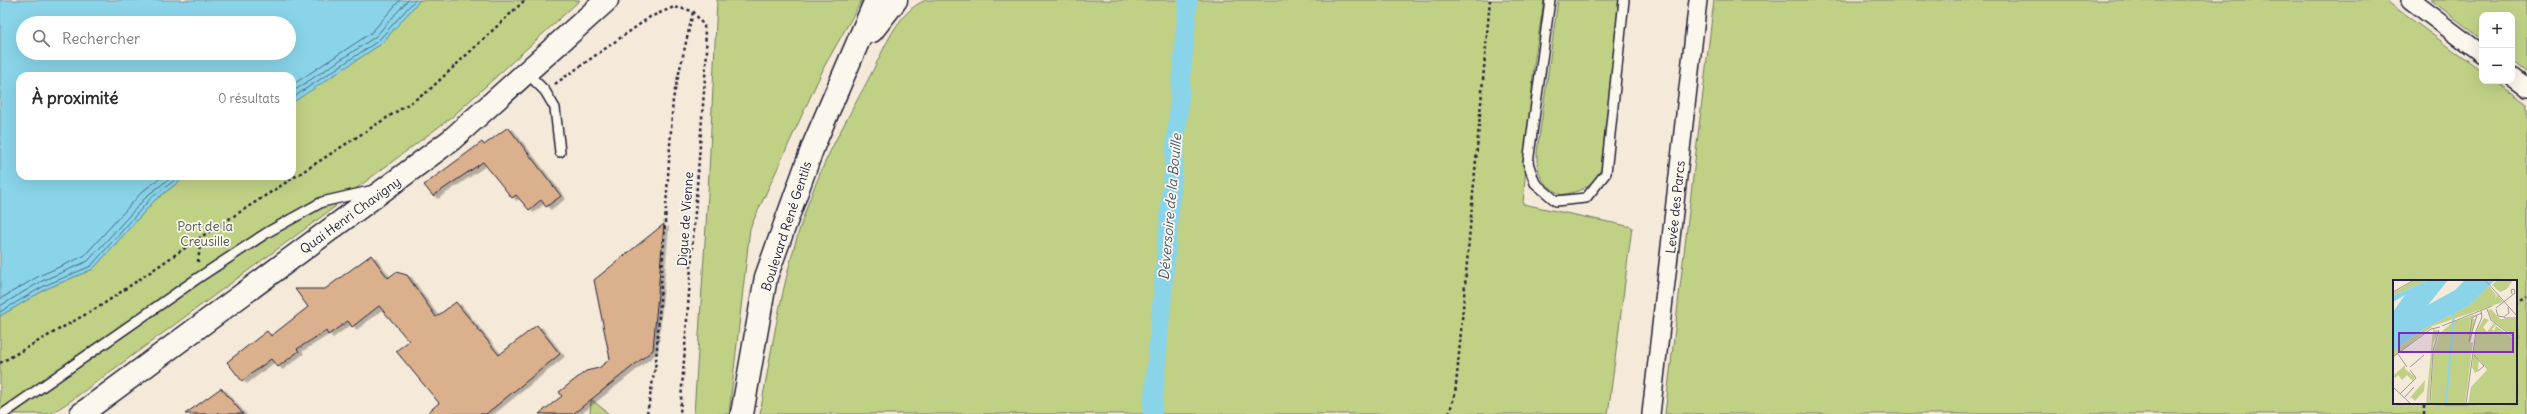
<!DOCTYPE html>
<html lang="fr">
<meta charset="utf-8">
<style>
body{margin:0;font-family:Delius,sans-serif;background:#f7f7f7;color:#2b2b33}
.controls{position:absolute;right:12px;top:12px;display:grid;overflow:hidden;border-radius:8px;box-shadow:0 4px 16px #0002}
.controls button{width:36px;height:36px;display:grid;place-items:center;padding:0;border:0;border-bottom:1px solid #e1e1e2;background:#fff;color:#2b2b33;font:20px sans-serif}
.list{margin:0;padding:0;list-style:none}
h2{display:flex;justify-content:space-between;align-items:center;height:52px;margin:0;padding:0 16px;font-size:17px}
h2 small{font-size:13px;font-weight:400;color:#7c7c81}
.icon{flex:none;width:22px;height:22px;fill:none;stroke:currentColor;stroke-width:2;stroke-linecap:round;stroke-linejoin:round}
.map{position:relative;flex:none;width:2527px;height:414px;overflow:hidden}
.search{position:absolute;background:#fff;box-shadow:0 4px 16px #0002;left:16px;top:16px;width:280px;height:44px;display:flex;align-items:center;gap:10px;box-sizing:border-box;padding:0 14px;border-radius:22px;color:#7c7c81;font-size:15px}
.panel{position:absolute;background:#fff;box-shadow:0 4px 16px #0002;left:16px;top:72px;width:280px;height:108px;border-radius:12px}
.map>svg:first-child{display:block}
.green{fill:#c0d186;stroke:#717a60;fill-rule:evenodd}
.water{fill:#89d4e9;stroke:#608da3;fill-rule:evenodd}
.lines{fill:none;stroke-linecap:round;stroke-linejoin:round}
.shore{stroke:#4b6981;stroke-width:1}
.canal{stroke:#89d4e9;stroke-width:19}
.building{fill:#dbb08c;stroke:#22223b;filter:url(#shadow)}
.lane-casing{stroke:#22223b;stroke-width:12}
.street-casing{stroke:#22223b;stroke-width:20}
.secondary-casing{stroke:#22223b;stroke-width:25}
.primary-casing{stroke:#22223b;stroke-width:25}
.path{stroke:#22223b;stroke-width:2.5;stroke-dasharray:3 3;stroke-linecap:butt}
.lane{stroke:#fbf7ec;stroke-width:9}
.street{stroke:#fbf7ec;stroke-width:17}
.secondary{stroke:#fbf7ec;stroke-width:22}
.primary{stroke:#fbf7ec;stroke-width:22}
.labels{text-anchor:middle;stroke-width:3.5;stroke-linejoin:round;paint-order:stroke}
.street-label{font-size:13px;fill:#22223b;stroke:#fbf7ec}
.park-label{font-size:13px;fill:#515752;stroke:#fbf7ec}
.water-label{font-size:14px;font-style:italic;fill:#41576f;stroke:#fbf7ec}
.inset-river{fill:none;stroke:#89d4e9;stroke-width:2}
.inset-road{fill:none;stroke:#a1999a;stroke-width:1}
.view{fill:#7b2cbf;fill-opacity:0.15;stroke:#7b2cbf;stroke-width:2}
.inset-edge{fill:none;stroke:#22223b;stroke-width:2}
</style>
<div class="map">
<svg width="2527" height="414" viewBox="0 0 2527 414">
<defs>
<filter id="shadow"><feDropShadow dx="4.5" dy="2.5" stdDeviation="0" flood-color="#0004"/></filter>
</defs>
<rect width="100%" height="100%" fill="#f5e9d9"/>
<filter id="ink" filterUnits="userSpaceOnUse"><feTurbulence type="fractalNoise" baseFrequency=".025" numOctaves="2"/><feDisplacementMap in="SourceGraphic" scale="8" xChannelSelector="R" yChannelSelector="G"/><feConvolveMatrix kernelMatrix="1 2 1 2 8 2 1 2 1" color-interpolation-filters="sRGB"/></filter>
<g filter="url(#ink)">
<g class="green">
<polygon points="420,0 580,0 452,117 334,205 336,206 69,402 50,414 0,414 0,316 46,289 93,269 154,201 186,176 292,176 292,102 381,44"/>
<polygon points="717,0 862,0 825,65 750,228 729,414 694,414 708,194"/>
<path d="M926,0h618l-10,64 -11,140 109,23 -24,187h-848c14,-79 27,-164 59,-238 14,-34 34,-67 51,-100 14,-26 27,-65 56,-76z"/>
<path d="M1558,0h61l-18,171c-12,17 -19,20 -40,24 -20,-13 -24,-18 -24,-42z"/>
<path d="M1714,0h671l97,71v10h14l31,23v310h-862zM2394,281h122v122h-122z"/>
<polygon points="2431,0 2527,0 2527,73 2512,61 2512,15 2482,15 2482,39"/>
<polygon points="591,399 609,414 590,414"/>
</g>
<path class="water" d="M0,0h420l-39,44 -89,59v-27h-272v100h166l-32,25 -61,68 -47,20 -46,27zM23,23h266v30h-266z"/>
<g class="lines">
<g class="shore">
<polyline points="292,85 371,33 400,0"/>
<polyline points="292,92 375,37 408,0"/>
<polyline points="292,98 378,41 415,0"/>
<polyline points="0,299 39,276 84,256 143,191 163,176"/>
<polyline points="0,306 42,281 88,261 148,195 173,176"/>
<polyline points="0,312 44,286 91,266 151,198 180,176"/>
</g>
<polyline class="canal" points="1152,414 1188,0"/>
</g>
<g class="building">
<polygon points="508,127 561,196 546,207 541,200 529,210 516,195 512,198 483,162 433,196 424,185 482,142 484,145"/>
<polygon points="664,224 653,350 573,414 539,414 562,396 559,392 586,371 599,368 610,359 594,280"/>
<polygon points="371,255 388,278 396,272 407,275 436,317 456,302 499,355 537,325 560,354 486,414 426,414 439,403 396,351 409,341 379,306 352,327 348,321 328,335 326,331 297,349 299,351 278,367 271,359 242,381 227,362 267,331 271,336 308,307 295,289 325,289"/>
<polygon points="221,388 243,414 185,414"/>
</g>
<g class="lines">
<g class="lane-casing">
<g id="lane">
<polyline points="1550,0 1528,163 1535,183 1556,201 1586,198 1606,173 1624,0"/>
<polyline points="527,73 545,91 555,108 560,152"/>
<polyline points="3,414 198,278 268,232 322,202 374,190"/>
</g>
</g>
<g class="street-casing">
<g id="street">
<polyline points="2410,0 2482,54"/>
<polyline points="2512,77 2527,88"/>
<polyline points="1651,414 1698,0"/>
</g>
</g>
<g class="secondary-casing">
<polyline id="secondary" points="81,414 451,140 607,0"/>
</g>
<g class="primary-casing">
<g id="primary">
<polyline points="872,31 896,0"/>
<polyline points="742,414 766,277 814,144 876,0"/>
</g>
</g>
<g class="path">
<polyline points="555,84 650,17 674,7 693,11 704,26 707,51 680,414"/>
<polyline points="198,262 201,237"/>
<polyline points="2516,304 2527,297"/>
<polyline points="0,363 102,305 201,237 427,92 525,0"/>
<polyline points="647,414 656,362 673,99 693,12"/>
<polyline points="1449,414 1455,394 1458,365 1490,0"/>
<polyline points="2424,414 2424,403"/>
</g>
<use href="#lane" class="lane"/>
<use href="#street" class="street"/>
<use href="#secondary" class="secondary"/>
<use href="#primary" class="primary"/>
</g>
</g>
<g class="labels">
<g class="street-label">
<text transform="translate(1675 207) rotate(-84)" y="5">Levée des Parcs</text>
<text transform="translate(350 215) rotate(-36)" y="5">Quai Henri Chavigny</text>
<text transform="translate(685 219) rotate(-86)" y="5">Digue de Vienne</text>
<text transform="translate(786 226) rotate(-72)" y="5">Boulevard René Gentils</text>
</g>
<g class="park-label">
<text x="205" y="231">Port de la<tspan x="205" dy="15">Creusille</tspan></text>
</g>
<g class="water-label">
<text transform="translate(1170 207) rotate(-85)" y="5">Déversoire de la Bouille</text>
</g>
</g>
<g transform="translate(2393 280)">
<rect width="124" height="124" fill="#f5e9d9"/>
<path d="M22,0h13l-35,16v-3zM104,0h16l-6,9 -7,3 -8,-7zM96,6l7,9 -1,6 2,-7 6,8 -70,24 -40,31v-6l31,-22 46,-24zM98,29l9,10h17v20l-25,-19 -4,-10zM83,34l-5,5 -2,10 3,-10h3l-4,22h-3l5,2 -8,61h-34l2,-50 6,-20 14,-12zM91,38l5,2 -6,7 4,5 7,-9 2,2 -4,4 2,2 2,-5 21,15v63h-49l3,-17 16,-17 -8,-11 -1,12 -3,2 -3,-6 4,-35zM40,49l6,2 -6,12 -4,61h-3zM12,85v4l10,8 -2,4 -6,-6 -5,5 -4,-5 -3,3 -2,-2zM32,100l-1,11 -9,10 -4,-4 -3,3z" fill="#c0d186"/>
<path d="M35,0h20l-20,25 27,-15 10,-10h30l-25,25 -46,24 -31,22v-39l12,-17 -12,7v-6z" fill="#89d4e9"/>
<path class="inset-river" d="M53,124l8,-93"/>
<path class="inset-road" d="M92,0l32,36M0,12l21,-12M103,28l19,-15 -1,-4 -3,1 1,4M94,29l4,11 26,20M103,29l2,7 6,1 5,-4 -1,-6M84,35l-8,27 3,-24 5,-3 5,-2M111,38h13M49,46l50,-20M5,74l9,13M81,75l10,11 -6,5M0,77l38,-28 9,-2M17,87l14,-12M0,107l18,17M7,114l16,-16 -6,-8M11,118l10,-11M37,124l3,-53 6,-21M73,124l10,-73 6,-14 -1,-6"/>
<path class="view" d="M6,53h114v19h-114z"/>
<rect width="124" height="124" class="inset-edge"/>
</g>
</svg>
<div class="controls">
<button>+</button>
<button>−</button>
</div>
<div class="search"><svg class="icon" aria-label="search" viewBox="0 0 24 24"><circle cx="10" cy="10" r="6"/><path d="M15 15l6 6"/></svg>Rechercher</div>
<section class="panel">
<h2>À proximité<small>0 résultats</small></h2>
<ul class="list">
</ul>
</section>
</div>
